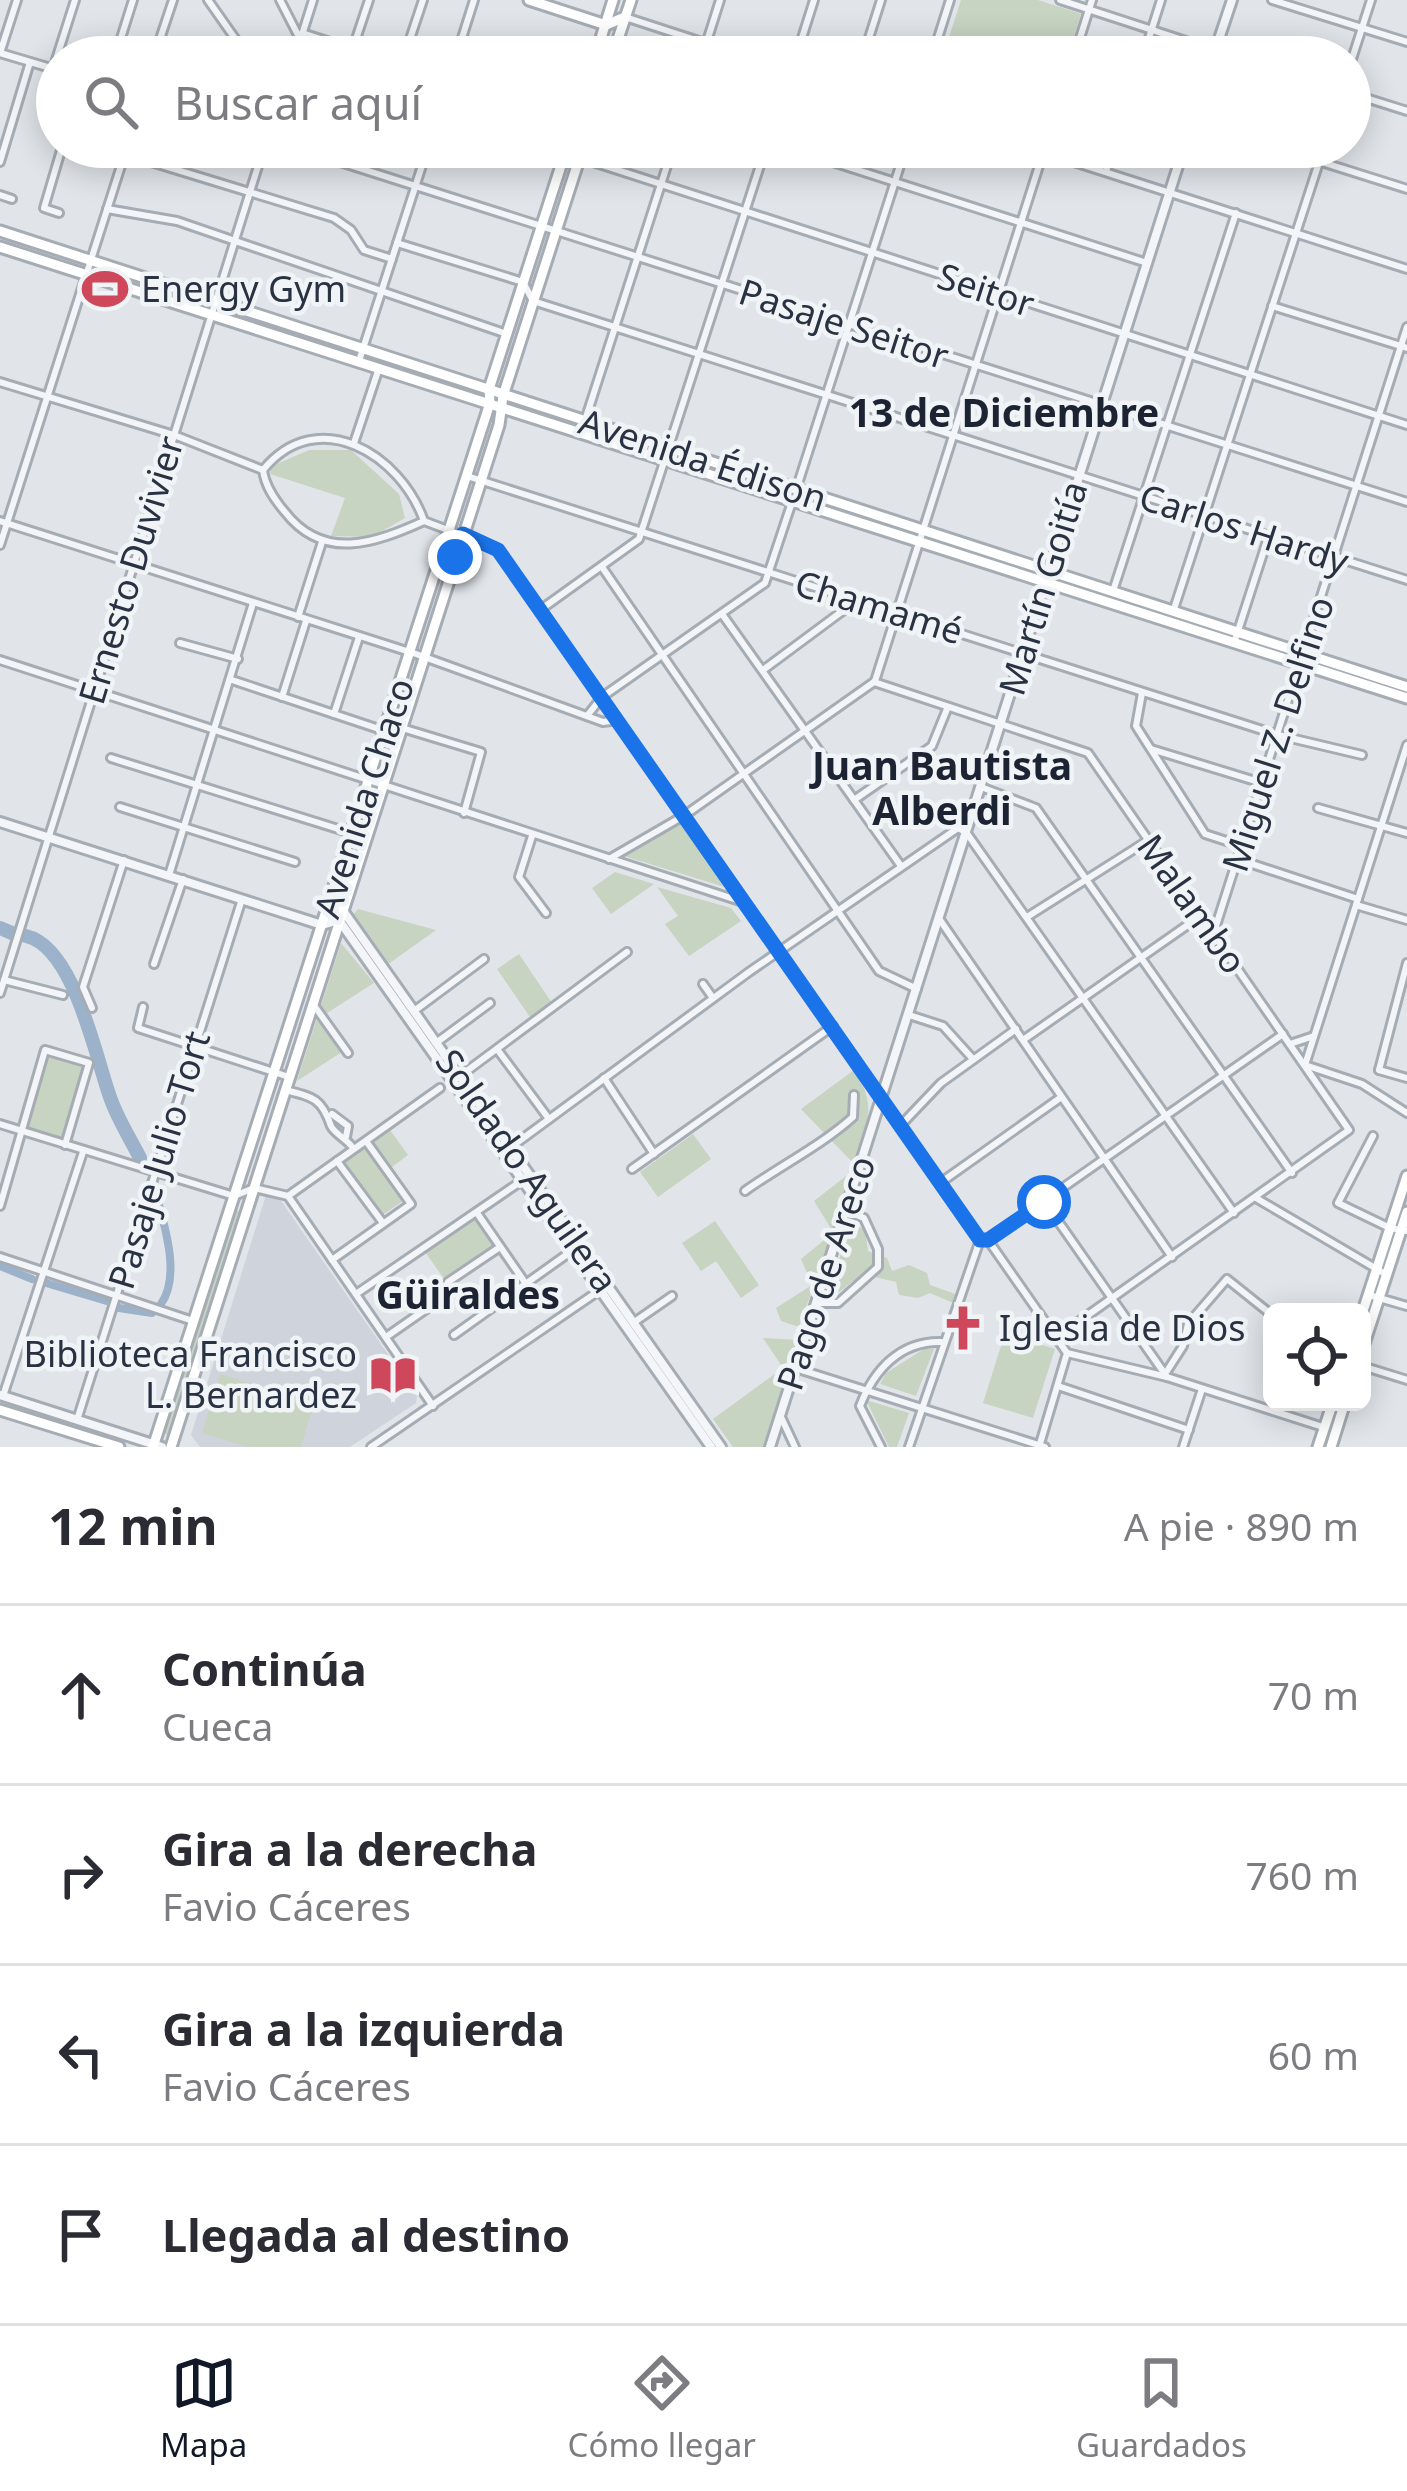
<!DOCTYPE html>
<html lang="es">
<meta charset="utf-8">
<style>
body{margin:0;font-family:"Noto Sans",sans-serif;background:#f2f2f3;color:#2b2b33}
.controls{position:absolute;right:36px;bottom:36px;display:grid;overflow:hidden;border-radius:18px;box-shadow:0 6px 30px #0003}
.controls button{width:108px;height:108px;display:grid;place-items:center;padding:0;border:0;border-bottom:3px solid #e1e1e2;background:#fff;color:#2b2b33;font:60px sans-serif}
.stop{position:absolute;width:36px;height:36px;margin:-27px;border:9px solid #1a73e8;border-radius:50%;background:#fff}
.stop.end{background:#1a73e8;border-color:#fff;box-shadow:0 3px 12px #0008}
.list{margin:0;padding:0;list-style:none}
h2{display:flex;justify-content:space-between;align-items:center;height:156px;margin:0;padding:0 48px;font-size:51px}
h2 small{font-size:39px;font-weight:400;color:#7c7c81}
.list li{display:grid;grid-template-columns:78px 1fr auto;gap:36px;align-items:center;box-sizing:border-box;height:180px;padding:0 48px;border-top:3px solid #e1e1e2}
.list b{display:block;font-size:45px;white-space:nowrap}
.list p{margin:0;font-size:39px;white-space:nowrap;color:#7c7c81}
.list em{font-size:39px;font-style:normal;color:#7c7c81}
.icon{flex:none;width:66px;height:66px;fill:none;stroke:currentColor;stroke-width:2;stroke-linecap:round;stroke-linejoin:round}
.map{position:relative;flex:none;width:1407px;height:1447px;overflow:hidden}
.search{position:absolute;background:#fff;box-shadow:0 6px 30px #0003;left:36px;right:36px;top:36px;height:132px;display:flex;align-items:center;gap:30px;box-sizing:border-box;padding:0 42px;border-radius:66px;color:#7c7c81;font-size:45px}
.sheet{height:876px;background:#fff}
nav{display:flex;justify-content:space-around;align-items:center;box-sizing:border-box;height:168px;border-top:3px solid #e1e1e2;background:#fff;font-size:33px;color:#7c7c81}
nav a{display:grid;justify-items:center;gap:6px}
nav .on{color:#111827}
.map>svg:first-child{display:block}
.built{fill:#cfd4dc}
.green{fill:#c7d4c2}
.lines{fill:none;stroke-linecap:round;stroke-linejoin:round}
.canal{stroke:#9cb2ca;stroke-width:8}
.river{stroke:#9cb2ca;stroke-width:14}
.minor-casing{stroke:#a6acb4;stroke-width:12}
.tertiary-casing{stroke:#a6acb4;stroke-width:14}
.secondary-casing{stroke:#a6acb4;stroke-width:15}
.minor{stroke:#f4f5f8;stroke-width:6}
.tertiary{stroke:#f4f5f8;stroke-width:8}
.secondary{stroke:#fff;stroke-width:9}
.route{stroke:#1a73e8;stroke-width:15}
.labels{text-anchor:middle;stroke-width:9;stroke-linejoin:round;paint-order:stroke}
.poi-label{font-size:36px;fill:#293242;stroke:#f1f4f7;text-anchor:start}
.street-label{font-size:36px;fill:#293242;stroke:#f1f4f7}
.neighbourhood-label{font-size:39px;font-weight:bold;fill:#1c2332;stroke:#f1f4f7}
</style>
<div class="map">
<svg width="1407" height="1447" viewBox="0 0 1407 1447">
<rect width="100%" height="100%" fill="#e1e5ea"/>
<polygon class="built" points="266,1195 279,1198 417,1396 416,1403 350,1447 200,1447 191,1435"/>
<g class="green">
<polygon points="961,0 1038,0 1081,14 1067,57 1012,57 949,37"/>
<polygon points="309,450 351,450 399,494 405,518 372,537 331,536 345,498 270,474 272,466"/>
<polygon points="683,818 731,889 624,856"/>
<polygon points="615,872 654,884 611,914 592,888"/>
<polygon points="657,887 731,908 741,921 689,956 665,924 678,916"/>
<polygon points="358,909 436,930 387,965 352,916"/>
<polygon points="341,943 374,983 327,1013 348,1048 297,1081"/>
<polygon points="519,954 552,1003 530,1017 497,969"/>
<polygon points="47,1056 85,1068 63,1139 27,1129"/>
<path d="M854,1070c25,37 12,55 1,95l-54,-56z"/>
<polygon points="390,1130 408,1155 384,1173 403,1201 381,1216 343,1163"/>
<polygon points="693,1134 711,1159 658,1197 640,1172"/>
<polygon points="855,1169 799,1327 781,1321 776,1308 812,1285 801,1259 828,1237 830,1227 814,1201"/>
<polygon points="232,1209 239,1211 168,1435 161,1433"/>
<polygon points="474,1218 494,1246 445,1280 425,1252"/>
<polygon points="715,1221 759,1285 741,1298 716,1261 701,1271 682,1243"/>
<polygon points="850,1223 865,1229 868,1251 887,1258 892,1271 909,1265 927,1273 930,1285 955,1294 953,1303 930,1293 918,1298 899,1295 896,1282 862,1274 838,1293 829,1293"/>
<polygon points="1005,1333 1055,1349 1033,1418 983,1403"/>
<polygon points="763,1338 799,1340 763,1447 733,1447 713,1419 783,1368"/>
<polygon points="924,1349 934,1349 916,1396 880,1384 886,1373"/>
<polygon points="220,1374 314,1403 301,1447 247,1447 202,1433"/>
<polygon points="866,1400 909,1413 897,1447 889,1447"/>
</g>
<g class="lines">
<g class="canal">
<path d="M158,1201c8,30 22,76 3,103"/>
<polyline points="0,1266 32,1279"/>
<polyline points="46,1283 110,1302"/>
<polyline points="119,1308 152,1313"/>
</g>
<g class="river">
<polyline points="0,928 14,934"/>
<path d="M26,936c48,11 69,119 84,161 7,21 20,41 30,61"/>
</g>
<g class="minor-casing">
<g id="minor">
<polyline points="208,0 248,57"/>
<polyline points="280,0 300,39"/>
<polyline points="1060,0 1235,57"/>
<polyline points="1272,0 1407,42"/>
<polyline points="625,17 748,57"/>
<polyline points="302,33 377,57"/>
<polyline points="936,41 990,57"/>
<polyline points="353,48 369,0"/>
<polyline points="0,53 54,69"/>
<polyline points="0,53 17,0"/>
<polyline points="115,57 133,0"/>
<polyline points="154,57 173,0"/>
<polyline points="295,57 313,0"/>
<polyline points="404,57 423,0"/>
<polyline points="456,57 474,0"/>
<polyline points="702,57 720,0"/>
<polyline points="796,57 814,0"/>
<polyline points="863,57 881,0"/>
<polyline points="932,57 950,0"/>
<polyline points="1074,57 1092,0"/>
<polyline points="1143,57 1161,0"/>
<polyline points="1350,65 1371,0"/>
<polyline points="53,69 75,0"/>
<polyline points="1350,93 1407,111"/>
<polyline points="293,147 1407,502"/>
<polyline points="786,147 1147,263"/>
<polyline points="1027,147 1407,269"/>
<polyline points="1274,147 1407,189"/>
<polyline points="565,153 1407,425"/>
<polyline points="125,154 334,218 351,230 364,250 392,259"/>
<polyline points="0,162 30,62"/>
<polyline points="1106,171 1114,147"/>
<polyline points="0,195 12,199"/>
<polyline points="107,209 177,221 507,334"/>
<polyline points="59,213 44,208 62,147"/>
<polyline points="397,243 523,282 533,301 1407,580"/>
<polyline points="1272,306 1407,348"/>
<polyline points="359,361 428,147"/>
<polyline points="0,382 174,435 263,470"/>
<polyline points="581,433 673,147"/>
<polyline points="354,443 379,368"/>
<polyline points="467,476 1278,735 1362,755"/>
<polyline points="796,490 906,147"/>
<polyline points="0,521 416,654 603,722 618,720"/>
<path d="M424,521c-49,22 -100,41 -139,-9 -11,-13 -20,-26 -22,-42 55,-67 138,-15 161,51l74,28 482,691h8l79,113"/>
<polyline points="0,545 127,147"/>
<polyline points="602,567 879,971 917,989"/>
<polyline points="1113,591 1236,213"/>
<polyline points="540,610 639,539 766,147"/>
<polyline points="1173,612 1324,147"/>
<polyline points="722,614 901,866"/>
<polyline points="298,617 322,542"/>
<polyline points="180,643 238,659"/>
<polyline points="1234,643 1268,538"/>
<polyline points="0,660 743,902"/>
<polyline points="763,670 856,601"/>
<polyline points="232,680 385,731"/>
<polyline points="875,681 1045,147"/>
<polyline points="874,682 1088,753 1349,1130 1057,1337"/>
<polyline points="1142,693 1136,726 1205,834 1242,846"/>
<polyline points="282,697 306,621"/>
<polyline points="334,714 359,637"/>
<polyline points="587,716 602,697 765,583 792,502"/>
<polyline points="402,728 481,752 464,813"/>
<polyline points="1151,749 1262,783"/>
<polyline points="111,758 351,833"/>
<polyline points="981,787 1036,808 1292,1173"/>
<polyline points="854,800 932,746 947,709"/>
<polyline points="120,807 295,862"/>
<polyline points="1318,808 1407,833"/>
<polyline points="532,836 519,877 546,913"/>
<polyline points="609,859 685,815 874,682"/>
<polyline points="1237,859 1358,899"/>
<polyline points="169,875 253,603"/>
<polyline points="1356,905 1407,920"/>
<polyline points="1027,917 1147,841"/>
<polyline points="940,920 1172,1257"/>
<polyline points="1213,935 1407,327"/>
<polyline points="154,964 183,879"/>
<polyline points="4,980 63,995"/>
<polyline points="703,984 713,998"/>
<polyline points="0,993 264,147"/>
<polyline points="313,1004 348,1053"/>
<polyline points="143,1007 138,1028 289,1077"/>
<polyline points="92,1008 83,987 124,860"/>
<polyline points="414,1011 484,959"/>
<polyline points="909,1015 943,1026 972,1058"/>
<polyline points="1023,1040 1199,917"/>
<polyline points="436,1043 490,1003"/>
<polyline points="1290,1044 1314,1036"/>
<polyline points="497,1049 549,1119"/>
<polyline points="1305,1065 1407,745"/>
<polyline points="1308,1066 1362,1084 1407,1113"/>
<polyline points="1379,1070 1407,963"/>
<polyline points="1379,1070 1407,1078"/>
<polyline points="604,1078 654,1154"/>
<polyline points="456,1079 627,952"/>
<path d="M285,1090c29,7 37,9 46,36 4,8 17,14 22,22"/>
<polyline points="332,1114 348,1126 346,1137"/>
<polyline points="0,1124 234,1196 254,1188 288,1196 433,1406"/>
<polyline points="901,1125 941,1083 1016,1029"/>
<polyline points="1373,1136 1338,1203 1390,1228 1407,1231"/>
<polyline points="507,1150 749,972 958,828 966,832 1234,1213"/>
<polyline points="337,1161 383,1223"/>
<polyline points="632,1169 833,1026"/>
<polyline points="940,1183 1060,1098"/>
<path d="M745,1191c35,-25 77,-46 108,-74l1,-22"/>
<polyline points="288,1196 440,1088"/>
<polyline points="1256,1198 1387,1275"/>
<polyline points="1044,1201 1167,1377"/>
<polyline points="0,1206 45,1050 89,1063 65,1145"/>
<polyline points="477,1213 526,1284"/>
<polyline points="988,1240 1283,1034"/>
<polyline points="0,1257 193,1321"/>
<polyline points="332,1260 411,1204 366,1141"/>
<polyline points="448,1282 500,1247"/>
<polyline points="356,1294 523,1180"/>
<polyline points="1369,1295 1407,1306"/>
<polyline points="817,1303 838,1303 878,1267 878,1249 864,1218 849,1212"/>
<polyline points="633,1323 672,1296"/>
<polyline points="454,1335 573,1250"/>
<polyline points="386,1337 432,1305"/>
<polyline points="1067,1353 1167,1377 1323,1427"/>
<polyline points="1362,1366 1407,1380"/>
<polyline points="795,1368 1045,1447"/>
<polyline points="1167,1371 1183,1346 1188,1324 1227,1279 1272,1315"/>
<polyline points="1058,1386 1189,1430"/>
<polyline points="3,1396 83,1152"/>
<polyline points="781,1417 795,1447"/>
<polyline points="77,1420 242,899"/>
<polyline points="371,1447 600,1290"/>
<path d="M881,1447l-21,-41c14,-36 40,-65 81,-64"/>
<polyline points="909,1447 980,1240"/>
<polyline points="1039,1447 1067,1353"/>
<polyline points="1183,1447 1202,1389"/>
</g>
</g>
<g class="tertiary-casing">
<g id="tertiary">
<polyline points="1213,57 1232,0"/>
<polyline points="0,822 322,925 339,920"/>
<polyline points="332,895 721,1447"/>
<polyline points="329,906 711,1447"/>
<polyline points="0,1395 162,1447"/>
<polyline points="770,1447 1184,147"/>
</g>
</g>
<g class="secondary-casing">
<g id="secondary">
<polyline points="529,0 606,25 625,17"/>
<polyline points="595,57 613,0"/>
<polyline points="612,57 631,0"/>
<polyline points="0,231 1407,687"/>
<polyline points="0,247 1407,698"/>
<polyline points="1362,1314 1407,1176"/>
<polyline points="1362,1350 1407,1212"/>
<polyline points="0,1410 119,1447"/>
<polyline points="153,1447 490,403 489,389 567,147"/>
<polyline points="171,1447 499,425 503,396 583,147"/>
<polyline points="1318,1447 1333,1402"/>
<polyline points="1331,1447 1345,1402"/>
</g>
</g>
<use href="#minor" class="minor"/>
<use href="#tertiary" class="tertiary"/>
<use href="#secondary" class="secondary"/>
</g>
<g class="lines">
<polyline class="route" points="455,557 463,534 498,550 980,1240 988,1240 1044,1202"/>
</g>
<defs>
<g id="stadium-bare" transform="scale(3.6)"><path d="M0-5a6.5 5 0 1 0 0 10a6.5 5 0 1 0 0-10ZM-3.5-1.8h7v3.6h-7Z" fill="#ce475b" stroke="#f1f4f7" stroke-width="2.5" paint-order="stroke"/></g>
<g id="church-bare" transform="scale(3.6)"><path d="M-1.2-6h2.4v3.5h3.3v2.4h-3.3V6h-2.4V-.1h-3.3v-2.4h3.3Z" fill="#ce475b" stroke="#f1f4f7" stroke-width="2.5" paint-order="stroke"/></g>
<g id="library-bare" transform="scale(3.6)"><path d="M-6-4Q-3-5.5-.7-3.5V5Q-3 3-6 4ZM6-4Q3-5.5 .7-3.5V5Q3 3 6 4Z" fill="#ce475b" stroke="#f1f4f7" stroke-width="2.5" paint-order="stroke"/></g>
</defs>
<g fill-rule="evenodd">
<use href="#stadium-bare" x="105" y="289"/>
<use href="#church-bare" x="963" y="1328"/>
<use href="#library-bare" x="393" y="1375"/>
</g>
<g class="labels">
<g class="poi-label">
<text x="141" y="302">Energy Gym</text>
<text x="999" y="1341">Iglesia de Dios</text>
<text x="357" y="1367" text-anchor="end">Biblioteca Francisco<tspan x="357" dy="41">L. Bernardez</tspan></text>
</g>
<g class="street-label">
<text transform="translate(986 290) rotate(18)" y="13">Seitor</text>
<text transform="translate(844 324) rotate(18)" y="13">Pasaje Seitor</text>
<text transform="translate(703 460) rotate(18)" y="13">Avenida Édison</text>
<text transform="translate(1244 529) rotate(18)" y="13">Carlos Hardy</text>
<text transform="translate(131 570) rotate(-73)" y="13">Ernesto Duvivier</text>
<text transform="translate(1043 588) rotate(-73)" y="13">Martín Goitía</text>
<text transform="translate(879 607) rotate(17)" y="13">Chamamé</text>
<text transform="translate(1278 734) rotate(-72)" y="13">Miguel Z. Delfino</text>
<text transform="translate(364 798) rotate(-72)" y="13">Avenida Chaco</text>
<text transform="translate(1192 904) rotate(55)" y="13">Malambo</text>
<text transform="translate(159 1160) rotate(-73)" y="13">Pasaje Julio Tort</text>
<text transform="translate(527 1171) rotate(55)" y="13">Soldado Aguilera</text>
<text transform="translate(826 1273) rotate(-72)" y="13">Pago de Areco</text>
</g>
<g class="neighbourhood-label">
<text x="1004" y="427">13 de Diciembre</text>
<text x="942" y="780">Juan Bautista<tspan x="942" dy="45">Alberdi</tspan></text>
<text x="468" y="1309">Güiraldes</text>
</g>
</g>
</svg>
<div class="controls">
<button><svg class="icon" aria-label="locate" viewBox="0 0 24 24"><circle cx="12" cy="12" r="6"/><path d="M12 2v4M12 18v4M2 12h4M18 12h4"/></svg></button>
</div>
<div class="stop" style="left:1044px;top:1202px"></div>
<div class="stop end" style="left:455px;top:557px"></div>
<div class="search"><svg class="icon" aria-label="search" viewBox="0 0 24 24"><circle cx="10" cy="10" r="6"/><path d="M15 15l6 6"/></svg>Buscar aquí</div>
</div>
<section class="sheet">
<h2>12 min<small>A pie · 890 m</small></h2>
<ul class="list">
<li><svg class="icon" aria-label="ahead" viewBox="0 0 24 24"><path d="M12 20V5M6 11l6-6 6 6"/></svg><div><b>Continúa</b><p>Cueca</p></div><em>70 m</em></li>
<li><svg class="icon" aria-label="right" viewBox="0 0 24 24"><path d="M7 20v-9h11M14 6l5 5-5 5"/></svg><div><b>Gira a la derecha</b><p>Favio Cáceres</p></div><em>760 m</em></li>
<li><svg class="icon" aria-label="left" viewBox="0 0 24 24"><path d="M17 20v-9H6M10 6l-5 5 5 5"/></svg><div><b>Gira a la izquierda</b><p>Favio Cáceres</p></div><em>60 m</em></li>
<li><svg class="icon" aria-label="arrive" viewBox="0 0 24 24"><path d="M6 21V4h12l-3 4 3 4H6"/></svg><div><b>Llegada al destino</b></div></li>
</ul>
</section>
<nav>
<a class="on"><svg class="icon" aria-label="map" viewBox="0 0 24 24"><path d="M3 6l6-2 6 2 6-2v14l-6 2-6-2-6 2zM9 4v14M15 6v14"/></svg>Mapa</a>
<a><svg class="icon" aria-label="directions" viewBox="0 0 24 24"><path d="M12 3l9 9-9 9-9-9zM9 14v-3h6M13 9l2 2-2 2"/></svg>Cómo llegar</a>
<a><svg class="icon" aria-label="saved" viewBox="0 0 24 24"><path d="M7 4h10v16l-5-4-5 4z"/></svg>Guardados</a>
</nav>
